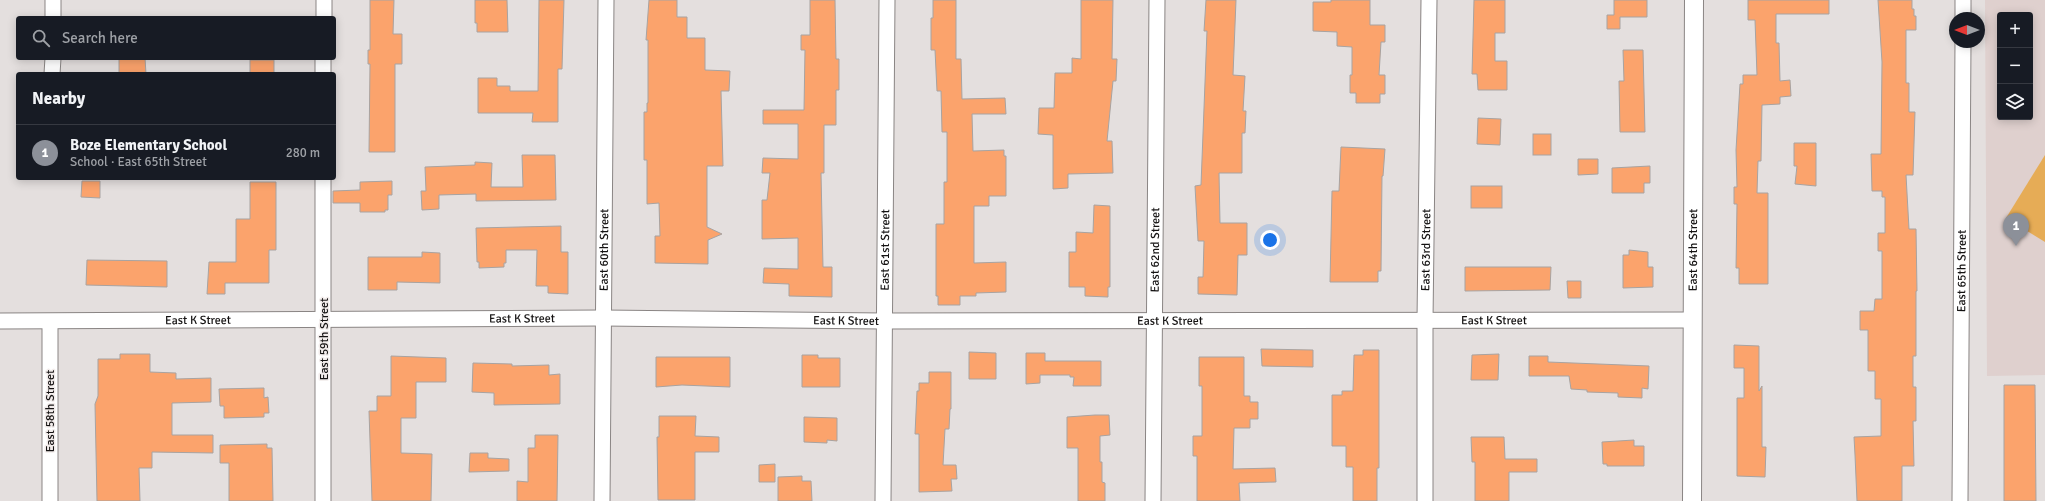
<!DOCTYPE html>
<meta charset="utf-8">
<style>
body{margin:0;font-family:Signika,sans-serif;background:#20242c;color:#f1f3f6}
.controls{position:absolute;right:12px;top:12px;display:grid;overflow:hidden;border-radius:4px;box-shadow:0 2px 10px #0003}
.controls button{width:36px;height:36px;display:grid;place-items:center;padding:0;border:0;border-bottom:1px solid #363941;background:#171b24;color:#f1f3f6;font:20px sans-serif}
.compass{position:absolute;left:1949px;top:12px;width:36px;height:36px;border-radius:50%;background:#171b24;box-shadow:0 2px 10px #0003;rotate:270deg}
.you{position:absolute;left:1270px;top:240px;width:14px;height:14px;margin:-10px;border:3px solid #fff;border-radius:50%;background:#1a73e8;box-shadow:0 0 0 6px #1a73e833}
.badge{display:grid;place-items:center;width:26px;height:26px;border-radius:50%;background:#8c9099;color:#fff;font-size:13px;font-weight:700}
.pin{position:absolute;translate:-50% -33px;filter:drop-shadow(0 1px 2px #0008)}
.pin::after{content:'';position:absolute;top:21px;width:14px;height:12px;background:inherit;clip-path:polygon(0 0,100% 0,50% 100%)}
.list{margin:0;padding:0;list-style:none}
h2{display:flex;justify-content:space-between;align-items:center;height:52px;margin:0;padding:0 16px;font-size:17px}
h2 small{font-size:13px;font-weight:400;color:#9ea1a6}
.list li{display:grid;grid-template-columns:26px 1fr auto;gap:12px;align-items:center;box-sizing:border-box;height:56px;padding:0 16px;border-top:1px solid #363941}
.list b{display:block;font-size:15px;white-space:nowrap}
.list p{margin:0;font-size:13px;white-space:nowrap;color:#9ea1a6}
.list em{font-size:13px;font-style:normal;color:#9ea1a6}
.icon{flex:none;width:22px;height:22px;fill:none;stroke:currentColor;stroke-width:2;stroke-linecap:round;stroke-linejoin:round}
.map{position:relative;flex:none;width:2045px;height:501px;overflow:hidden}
.search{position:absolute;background:#171b24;box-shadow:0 2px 10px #0003;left:16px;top:16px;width:320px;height:44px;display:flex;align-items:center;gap:10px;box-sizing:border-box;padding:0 14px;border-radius:4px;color:#9ea1a6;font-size:15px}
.panel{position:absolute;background:#171b24;box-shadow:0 2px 10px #0003;left:16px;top:72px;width:320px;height:108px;border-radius:4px}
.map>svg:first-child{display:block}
.built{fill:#dfd0ce;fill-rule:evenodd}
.green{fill:#e6ac56}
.building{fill:#fba36c;stroke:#a8a3a1}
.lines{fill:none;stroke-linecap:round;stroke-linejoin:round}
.minor-casing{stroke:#8a8584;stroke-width:17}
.tertiary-casing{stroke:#8a8584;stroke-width:20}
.minor{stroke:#fff;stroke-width:15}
.tertiary{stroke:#fff;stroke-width:18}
.labels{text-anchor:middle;stroke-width:3;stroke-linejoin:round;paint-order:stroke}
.street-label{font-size:12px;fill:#141212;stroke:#f2eceb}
</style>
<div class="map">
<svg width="2045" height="501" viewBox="0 0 2045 501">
<rect width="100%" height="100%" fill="#e4dfde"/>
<path class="built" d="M1985,0h60v375l-58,1zM2000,15h30v102h-30z"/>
<polygon class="green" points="2045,155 2045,242 2006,218"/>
<g class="building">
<polygon points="370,0 394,0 393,34 402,34 402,64 395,64 395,152 369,152 370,64 368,64 368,50 370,50"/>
<polygon points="475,0 507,0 508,32 477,32 477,23 475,23"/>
<polygon points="539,0 564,0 562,69 558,69 558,122 532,122 533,113 478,113 478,78 497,78 497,86 510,86 510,91 538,91"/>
<polygon points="649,0 677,0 677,17 687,17 687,38 705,38 705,70 730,71 729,91 721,91 723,166 707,166 707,227 722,234 708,240 708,264 655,263 655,236 660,236 659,203 647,204 647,160 644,160 644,112 647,112 647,103 648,103 648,40 646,40"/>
<polygon points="810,0 835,0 836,59 839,59 839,90 836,90 836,125 824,125 824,173 821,173 823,267 832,267 832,297 789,296 789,284 763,283 764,268 798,269 798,238 762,239 762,200 767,200 770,173 762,173 763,158 798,159 798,124 763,124 763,110 804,110 805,50 801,50 801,35 810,35"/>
<polygon points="933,0 956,0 956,59 961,59 962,99 1005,98 1006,114 972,114 973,151 1004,150 1004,156 1006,156 1006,196 989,196 989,206 974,206 974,263 1006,262 1006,292 976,293 976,296 960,296 960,305 938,305 938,296 936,296 936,224 944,224 944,182 947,182 947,132 942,132 941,91 937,91 935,50 931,50 931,18 933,18"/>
<polygon points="1081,0 1113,0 1112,59 1117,59 1116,81 1113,81 1107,141 1112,141 1113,173 1068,174 1068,188 1053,189 1053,135 1038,134 1039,108 1054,108 1055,73 1072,73 1072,58 1081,59"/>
<polygon points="1206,0 1236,0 1233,75 1245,76 1243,111 1246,111 1245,133 1242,133 1242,173 1219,173 1220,223 1247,223 1247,255 1238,255 1237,295 1198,294 1198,277 1203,277 1204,241 1198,241 1195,186 1201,185 1207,31 1204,31"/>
<polygon points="1331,0 1370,0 1370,25 1385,25 1385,42 1381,42 1379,75 1385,75 1385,94 1380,94 1380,103 1356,103 1356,93 1350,93 1350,75 1352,75 1352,47 1337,46 1337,32 1313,31 1313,2 1331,2"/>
<polygon points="1474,0 1505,0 1505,33 1495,33 1495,61 1507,61 1507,90 1478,90 1477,74 1472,74"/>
<polygon points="1614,0 1647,0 1647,17 1620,17 1620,29 1607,29 1607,15 1614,15"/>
<polygon points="1748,0 1829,0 1829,14 1776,14 1776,43 1779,43 1780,81 1790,80 1791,96 1780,97 1780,104 1762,105 1761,161 1758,161 1757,193 1768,193 1768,284 1739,284 1739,268 1736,268 1737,204 1734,204 1734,187 1737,187 1736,150 1740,84 1743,84 1743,75 1757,75 1755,20 1748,20"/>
<polygon points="1878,0 1912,0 1912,9 1914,9 1914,16 1916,16 1916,30 1906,30 1906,83 1909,83 1909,112 1915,112 1913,175 1906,175 1909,229 1916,229 1917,291 1916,291 1916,356 1913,356 1913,387 1916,387 1916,421 1913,421 1914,466 1902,466 1902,501 1857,501 1855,455 1854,437 1881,436 1881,399 1875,399 1875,371 1868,371 1868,330 1860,330 1860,311 1874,311 1875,299 1882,299 1882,251 1878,251 1878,233 1885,233 1885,197 1882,197 1882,191 1872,191 1871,154 1881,154 1882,62"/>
<polygon points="1623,50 1643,50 1645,132 1620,132 1619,81 1624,81"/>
<polygon points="119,58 145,58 146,74 119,74"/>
<rect x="250" y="60" width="24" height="14"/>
<polygon points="1478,118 1501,119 1500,145 1477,144"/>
<rect x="1533" y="134" width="18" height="21"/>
<polygon points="1794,143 1816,143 1816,186 1795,184 1797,166 1794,166"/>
<polygon points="1341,147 1385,149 1383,176 1382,176 1381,271 1378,271 1378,282 1330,282 1332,191 1339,191"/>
<polygon points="522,155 555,155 556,200 476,201 476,194 439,195 439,209 422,210 421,191 426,191 425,167 475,165 475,162 492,163 491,187 523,187"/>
<polygon points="1578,159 1598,159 1598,174 1578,175"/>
<polygon points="1650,166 1650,183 1644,183 1644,193 1612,193 1612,168"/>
<polygon points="82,181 100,181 100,198 81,197"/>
<polygon points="392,181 392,195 388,195 388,210 385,210 385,212 360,212 360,203 333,203 333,191 360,190 360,182"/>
<polygon points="250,182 276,182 276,250 269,250 269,283 225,283 225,294 207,294 209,262 236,262 236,219 250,219"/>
<rect x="1471" y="186" width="31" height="22"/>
<polygon points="1094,205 1110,206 1110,287 1108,287 1108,297 1085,296 1085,287 1069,287 1069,252 1076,252 1076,232 1093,233"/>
<polygon points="561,226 561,252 568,252 568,294 548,293 548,286 536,286 537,250 506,250 506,263 504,263 504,267 479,268 479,262 477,262 476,228"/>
<polygon points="1629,250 1648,252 1648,267 1653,267 1653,287 1623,288 1623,255 1629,255"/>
<polygon points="422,252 440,253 440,283 397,282 397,290 368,290 368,257 422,257"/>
<polygon points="87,260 167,261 167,287 86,285"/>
<polygon points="1465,267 1551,267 1550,290 1465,291"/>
<polygon points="1567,281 1581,281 1581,298 1568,298"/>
<polygon points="1734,345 1759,346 1759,391 1762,386 1762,447 1766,447 1765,477 1737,476 1737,398 1744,398 1744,368 1734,368"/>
<polygon points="1261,349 1313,350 1313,367 1262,366"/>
<polygon points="1363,350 1379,350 1379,468 1377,468 1377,501 1353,501 1353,467 1346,467 1346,446 1332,446 1332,395 1342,395 1342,391 1353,391 1354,355 1363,355"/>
<polygon points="969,352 996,353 996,379 969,379"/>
<polygon points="1026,353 1045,353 1045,361 1101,361 1101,386 1073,386 1074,377 1070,377 1070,375 1040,375 1040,383 1026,384"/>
<polygon points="120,354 150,354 150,372 176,373 176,379 211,378 211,402 172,403 172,435 213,435 213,453 152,452 152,468 139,468 140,501 97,501 95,404 98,396 98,359 120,359"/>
<polygon points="1499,354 1498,380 1471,380 1472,355"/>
<polygon points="802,355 818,355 818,358 840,358 840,387 802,387"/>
<polygon points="391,356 446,358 446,382 416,382 416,418 401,418 401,453 432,454 431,501 372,501 369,411 377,411 377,396 391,396"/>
<polygon points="1529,356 1548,356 1548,362 1649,366 1648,389 1642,388 1642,398 1618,397 1618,393 1587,392 1587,390 1571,389 1569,376 1529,376"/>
<polygon points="656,357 730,357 730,387 682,385 656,387"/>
<polygon points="1199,357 1244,357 1244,396 1250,396 1250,402 1258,402 1258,419 1250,419 1250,428 1234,428 1233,469 1275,468 1276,482 1239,483 1240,501 1197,501 1197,456 1193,456 1193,436 1202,436 1202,386 1199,386"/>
<polygon points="473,363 512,364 512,366 549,365 549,375 560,374 560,404 494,405 494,393 472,392"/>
<polygon points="929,372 951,372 951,409 950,409 949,429 945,429 943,465 956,465 957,479 951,479 952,491 919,492 919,434 915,434 917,391 919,391 919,383 929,383"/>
<polygon points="2004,385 2035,385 2036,501 2004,501"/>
<polygon points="264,388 264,398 268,397 269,413 264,413 264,417 224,418 224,406 220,406 219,389"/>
<polygon points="1095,415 1109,415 1110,435 1100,436 1100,462 1102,462 1102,482 1105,483 1105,501 1078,501 1078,448 1067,448 1067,417"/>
<polygon points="659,416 696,416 695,436 719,437 719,452 695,452 695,500 658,500 657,437 659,437"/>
<polygon points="804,417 837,418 837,441 827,440 827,443 804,442"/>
<polygon points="535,435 558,435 557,501 517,501 517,481 528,482 528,448 535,448"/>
<polygon points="1471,437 1504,437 1505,459 1537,459 1537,472 1509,472 1509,501 1475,501 1475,462 1472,462"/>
<polygon points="1634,440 1634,446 1644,446 1644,466 1607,466 1607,464 1603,464 1602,442"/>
<polygon points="267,444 267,448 272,448 273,501 229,501 229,463 220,463 220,445"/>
<polygon points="470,453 488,453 488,458 509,459 509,471 469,472"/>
<polygon points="775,464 775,482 759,482 759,465"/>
<polygon points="802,476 802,481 811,481 812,501 778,501 778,477"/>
</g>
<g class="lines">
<g class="minor-casing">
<g id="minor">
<polyline points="53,18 53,0"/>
<polyline points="324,18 324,0"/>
<polyline points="1963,18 1963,0"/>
<polyline points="52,74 53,58"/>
<polyline points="323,74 323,58"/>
<path id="s1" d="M0,321l603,-3 280,3 810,-1"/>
<polyline points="50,501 50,322"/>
<polyline points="323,501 323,178"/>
<path id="s2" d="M602,501l4,-501"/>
<path id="s3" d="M883,501l4,-501"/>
<path id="s4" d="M1153,501l4,-501"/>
<path id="s5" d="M1425,501v-180l4,-321"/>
<path id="s6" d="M1960,501l3,-459"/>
</g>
</g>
<g class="tertiary-casing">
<g id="tertiary">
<path id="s7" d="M1692,501l2,-501"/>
</g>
</g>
<use href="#minor" class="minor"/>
<use href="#tertiary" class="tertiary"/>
</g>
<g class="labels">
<g class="street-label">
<text dy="4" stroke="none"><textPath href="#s2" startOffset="251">East 60th Street</textPath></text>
<text dy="4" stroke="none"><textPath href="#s3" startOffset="251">East 61st Street</textPath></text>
<text dy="4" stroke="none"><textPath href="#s4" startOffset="251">East 62nd Street</textPath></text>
<text dy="4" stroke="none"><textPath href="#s5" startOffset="251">East 63rd Street</textPath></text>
<text dy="4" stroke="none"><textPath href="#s7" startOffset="251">East 64th Street</textPath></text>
<text dy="4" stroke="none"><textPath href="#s6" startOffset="230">East 65th Street</textPath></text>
<text dy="4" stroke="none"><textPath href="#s1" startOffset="522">East K Street</textPath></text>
<text dy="4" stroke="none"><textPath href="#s1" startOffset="198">East K Street</textPath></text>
<text dy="4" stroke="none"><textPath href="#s1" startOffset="1170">East K Street</textPath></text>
<text dy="4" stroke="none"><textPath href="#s1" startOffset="846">East K Street</textPath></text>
<text dy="4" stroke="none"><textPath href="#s1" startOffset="1494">East K Street</textPath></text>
<text transform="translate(324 339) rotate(-90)" y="4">East 59th Street</text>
<text transform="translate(50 411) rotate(-90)" y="4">East 58th Street</text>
</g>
</g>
</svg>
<div class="controls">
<button>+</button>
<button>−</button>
<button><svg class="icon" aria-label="layers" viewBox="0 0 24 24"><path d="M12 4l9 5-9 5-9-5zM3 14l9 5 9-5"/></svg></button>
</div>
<svg class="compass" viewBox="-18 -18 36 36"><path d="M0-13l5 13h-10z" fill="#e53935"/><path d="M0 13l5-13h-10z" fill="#9ea1a6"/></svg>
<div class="you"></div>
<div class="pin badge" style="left:2016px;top:246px">1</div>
<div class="search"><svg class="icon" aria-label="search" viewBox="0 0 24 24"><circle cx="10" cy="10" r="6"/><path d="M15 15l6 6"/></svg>Search here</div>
<section class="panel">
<h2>Nearby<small></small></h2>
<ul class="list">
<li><span class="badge">1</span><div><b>Boze Elementary School</b><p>School · East 65th Street</p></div><em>280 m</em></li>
</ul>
</section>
</div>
